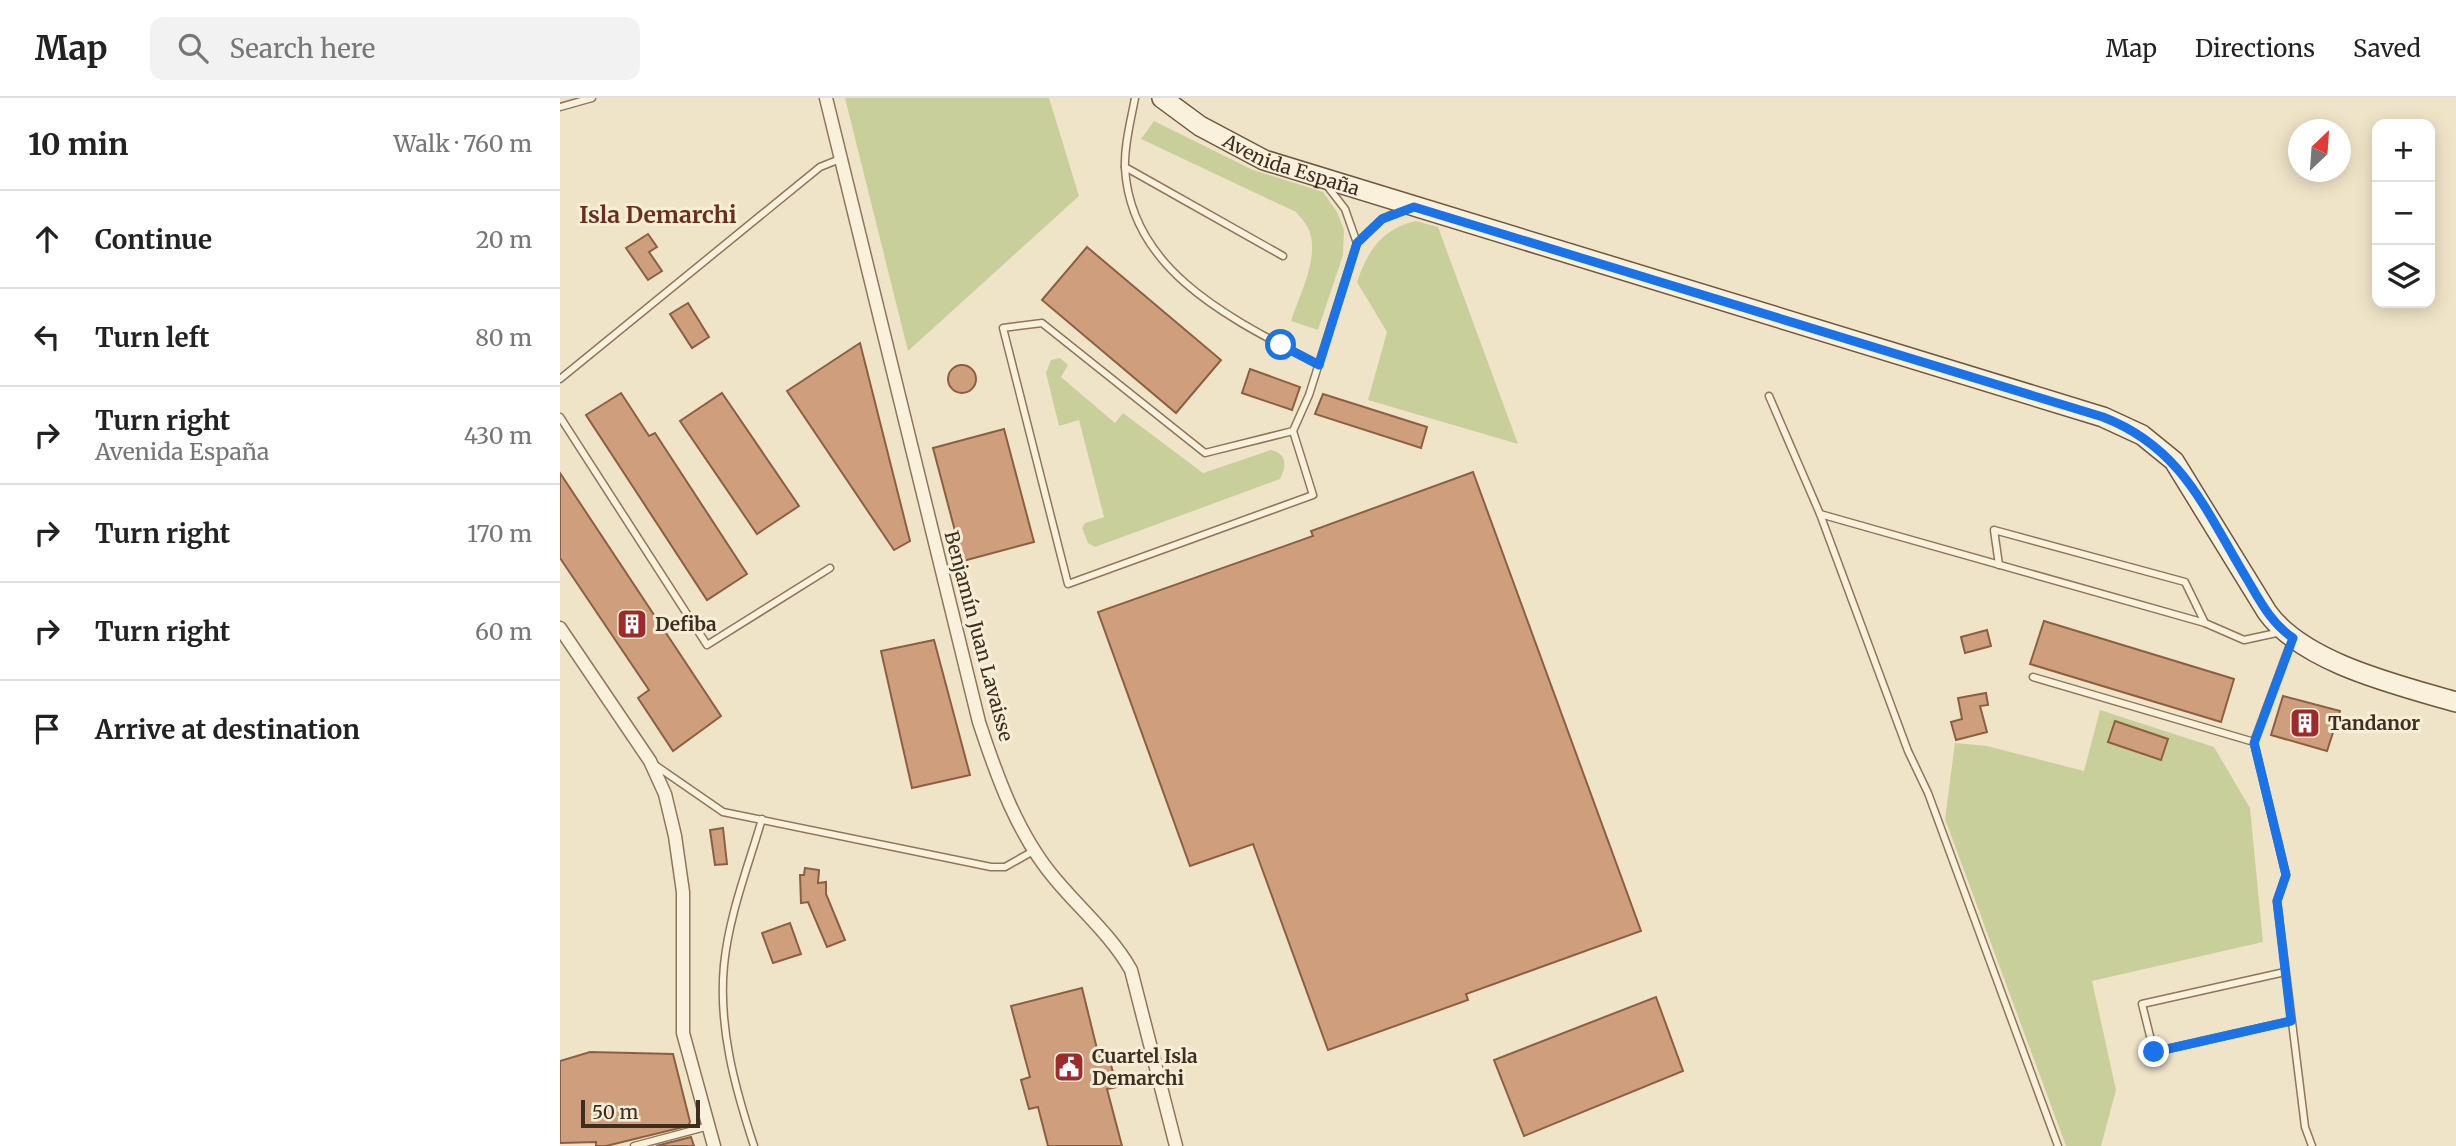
<!DOCTYPE html>
<meta charset="utf-8">
<style>
body{margin:0;font-family:Merriweather,serif;background:#f2f2f2;color:#222}
.controls{position:absolute;right:21px;top:21px;display:grid;overflow:hidden;border-radius:14px;box-shadow:0 4px 18px #0003}
.controls button{width:63px;height:63px;display:grid;place-items:center;padding:0;border:0;border-bottom:2px solid #e0e0e0;background:#fff;color:#222;font:35px sans-serif}
.compass{position:absolute;left:1728px;top:21px;width:63px;height:63px;border-radius:50%;background:#fff;box-shadow:0 4px 18px #0003;rotate:25deg}
.scale{position:absolute;left:21px;bottom:18px;width:119px;box-sizing:border-box;padding-left:7px;border:4px solid #3d2e20;border-top:0;font-size:19px;line-height:24px;white-space:nowrap;color:#3d2e20;-webkit-text-stroke:5px #f7eed8;paint-order:stroke}
.stop{position:absolute;width:21px;height:21px;margin:-16px;border:5px solid #1a73e8;border-radius:50%;background:#fff}
.stop.end{background:#1a73e8;border-color:#fff;box-shadow:0 2px 7px #0008}
.list{margin:0;padding:0;list-style:none}
h2{display:flex;justify-content:space-between;align-items:center;height:91px;margin:0;padding:0 28px;font-size:30px}
h2 small{font-size:23px;font-weight:400;color:#767676}
.list li{display:grid;grid-template-columns:46px 1fr auto;gap:21px;align-items:center;box-sizing:border-box;height:98px;padding:0 28px;border-top:2px solid #e0e0e0}
.list b{display:block;font-size:26px;white-space:nowrap}
.list p{margin:0;font-size:23px;white-space:nowrap;color:#767676}
.list em{font-size:23px;font-style:normal;color:#767676}
.icon{flex:none;width:38px;height:38px;fill:none;stroke:currentColor;stroke-width:2;stroke-linecap:round;stroke-linejoin:round}
.map{position:relative;flex:none;width:1896px;height:1048px;overflow:hidden}
header{display:flex;align-items:center;gap:42px;box-sizing:border-box;height:98px;padding:0 35px;background:#fff;border-bottom:2px solid #e0e0e0}
header strong{font-size:33px}
nav{display:flex;gap:38px;margin-inline-start:auto;font-size:24px}
.search{width:490px;height:63px;background:#f2f2f2;display:flex;align-items:center;gap:18px;box-sizing:border-box;padding:0 24px;border-radius:14px;color:#767676;font-size:26px}
main{display:flex}
aside{flex:1;background:#fff}
.map>svg:first-child{display:block}
.green{fill:#c9cf9b}
.building{fill:#cf9f7d;stroke:#8d5f41;stroke-width:2}
.lines{fill:none;stroke-linecap:round;stroke-linejoin:round}
.lane-casing{stroke:#8d765c;stroke-width:9}
.street-casing{stroke:#8d765c;stroke-width:15}
.secondary-casing{stroke:#6f573f;stroke-width:22}
.lane{stroke:#faf1dc;stroke-width:6}
.street{stroke:#faf1dc;stroke-width:12}
.secondary{stroke:#faf1dc;stroke-width:19}
.route{stroke:#1a73e8;stroke-width:9}
.labels{text-anchor:middle;stroke-width:6;stroke-linejoin:round;paint-order:stroke}
.street-label{font-size:19px;fill:#3d2e20;stroke:#f7eed8}
.poi-label{font-size:19px;font-weight:bold;fill:#3d2e20;stroke:#f7eed8;text-anchor:start}
.quarter-label{font-size:23px;font-weight:bold;fill:#6b2e1e;stroke:#f7eed8}
</style>
<header>
<strong>Map</strong>
<div class="search"><svg class="icon" aria-label="search" viewBox="0 0 24 24"><circle cx="10" cy="10" r="6"/><path d="M15 15l6 6"/></svg>Search here</div>
<nav><a>Map</a><a>Directions</a><a>Saved</a></nav>
</header>
<main>
<aside>
<h2>10 min<small>Walk · 760 m</small></h2>
<ul class="list">
<li><svg class="icon" aria-label="ahead" viewBox="0 0 24 24"><path d="M12 20V5M6 11l6-6 6 6"/></svg><div><b>Continue</b></div><em>20 m</em></li>
<li><svg class="icon" aria-label="left" viewBox="0 0 24 24"><path d="M17 20v-9H6M10 6l-5 5 5 5"/></svg><div><b>Turn left</b></div><em>80 m</em></li>
<li><svg class="icon" aria-label="right" viewBox="0 0 24 24"><path d="M7 20v-9h11M14 6l5 5-5 5"/></svg><div><b>Turn right</b><p>Avenida España</p></div><em>430 m</em></li>
<li><svg class="icon" aria-label="right" viewBox="0 0 24 24"><path d="M7 20v-9h11M14 6l5 5-5 5"/></svg><div><b>Turn right</b></div><em>170 m</em></li>
<li><svg class="icon" aria-label="right" viewBox="0 0 24 24"><path d="M7 20v-9h11M14 6l5 5-5 5"/></svg><div><b>Turn right</b></div><em>60 m</em></li>
<li><svg class="icon" aria-label="arrive" viewBox="0 0 24 24"><path d="M6 21V4h12l-3 4 3 4H6"/></svg><div><b>Arrive at destination</b></div></li>
</ul>
</aside>
<div class="map">
<svg width="1896" height="1048" viewBox="0 0 1896 1048">
<rect width="100%" height="100%" fill="#f0e4c8"/>
<g class="green">
<polygon points="285,0 489,0 519,98 348,253"/>
<path d="M594,23l99,49 70,22 14,20 7,18 -1,25 -25,75 -27,-9c8,-25 29,-64 18,-91 -3,-7 -9,-13 -13,-18l-155,-73z"/>
<path d="M856,123l22,6 80,217 -150,-44 19,-68 -30,-50c11,-32 25,-53 59,-61z"/>
<path d="M500,260l8,7 -7,12 54,46 8,-10 80,60 68,-23c16,4 16,15 9,29l-185,68 -7,-4 -6,-15 3,-5 19,-6 -25,-97 -20,6 -13,-53 5,-13z"/>
<polygon points="1540,612 1654,649 1690,710 1703,844 1532,883 1556,992 1541,1048 1506,1048 1385,721 1395,645 1427,648 1524,673"/>
</g>
<g class="building">
<polygon points="88,136 97,149 89,154 102,173 88,182 66,150"/>
<polygon points="527,149 661,262 616,315 482,202"/>
<polygon points="128,205 149,239 132,250 110,216"/>
<polygon points="300,245 350,443 334,452 227,293"/>
<circle cx="402" cy="281" r="14"/>
<polygon points="690,271 740,289 732,312 682,295"/>
<polygon points="61,295 89,338 95,335 187,476 147,502 26,317"/>
<polygon points="162,295 239,408 197,436 120,323"/>
<polygon points="763,296 867,329 861,350 755,316"/>
<polygon points="444,331 474,444 403,463 373,350"/>
<polygon points="913,374 1081,833 906,896 908,902 768,952 693,746 630,768 538,514 753,438 751,433"/>
<polygon points="0,375 161,618 113,653 78,600 89,592 0,460"/>
<polygon points="1484,523 1674,581 1661,624 1470,566"/>
<polygon points="1427,532 1431,548 1405,555 1401,539"/>
<polygon points="374,542 410,677 352,690 321,553"/>
<polygon points="1426,595 1428,607 1420,608 1427,634 1396,642 1391,624 1402,621 1398,600"/>
<polygon points="1723,598 1780,613 1767,653 1711,637"/>
<polygon points="1555,623 1608,641 1601,662 1548,644"/>
<polygon points="163,730 167,766 155,767 150,732"/>
<polygon points="245,770 259,772 258,785 266,784 266,796 285,842 267,849 248,804 241,805 240,777 244,777"/>
<polygon points="230,825 241,856 213,865 202,835"/>
<polygon points="522,890 539,959 548,956 557,989 547,991 562,1048 488,1048 478,1009 469,1011 461,982 470,979 451,908"/>
<polygon points="1096,899 1123,973 964,1038 934,962"/>
<polygon points="30,954 113,956 130,1024 128,1028 46,1048 36,1048 36,1044 0,1045 0,963"/>
<polygon points="131,1039 134,1048 96,1048"/>
</g>
<g class="lines">
<g class="lane-casing">
<g id="lane">
<path d="M575,0c-4,22 -11,47 -10,70 6,106 111,153 194,197"/>
<polyline points="0,9 32,0"/>
<polyline points="565,69 723,158"/>
<polyline points="768,89 785,111 797,145"/>
<polyline points="0,281 260,69 280,61"/>
<polyline points="1209,298 1260,416 1348,653 1368,695 1498,1048"/>
<polyline points="0,319 147,547 270,470"/>
<polyline points="733,333 645,355 482,225 443,230 508,486 753,397 733,333 749,297 797,145 822,121 845,111"/>
<polyline points="1260,416 1645,525 1684,542 1721,534"/>
<polyline points="1439,467 1434,432 1625,484 1645,525"/>
<polyline points="1731,544 1694,644 1726,777 1717,803 1745,1029 1752,1048"/>
<polyline points="1473,579 1694,644"/>
<polyline points="95,667 163,714 431,769 445,769 475,752"/>
<polyline points="1725,874 1582,906 1594,954 1731,923"/>
<polyline points="74,1048 149,1028"/>
<path d="M194,1048c-19,-58 -36,-119 -30,-181 5,-50 24,-98 38,-146"/>
</g>
</g>
<g class="street-casing">
<g id="street">
<path d="M266,0l153,624c18,55 39,114 77,158 26,31 55,55 75,90l45,176"/>
<polyline points="0,530 90,663 105,696 115,738 123,794 123,935 154,1048"/>
</g>
</g>
<g class="secondary-casing">
<g id="secondary">
<path id="s1" d="M602,0l38,28 64,34 839,257 39,18 32,26 93,151c36,51 131,73 189,90"/>
</g>
</g>
<use href="#lane" class="lane"/>
<use href="#street" class="street"/>
<use href="#secondary" class="secondary"/>
</g>
<g class="lines">
<path class="route" d="M721,247l38,20 38,-122 25,-24 32,-12 689,210c80,31 102,93 144,162 13,22 24,44 46,59l-39,105 32,132 -9,26 14,120 -137,31"/>
</g>
<defs>
<g id="building-square" transform="scale(1.575)"><rect x="-9" y="-9" width="18" height="18" rx="4" fill="#9e2a2b" stroke="#f7eed8"/><path d="M-4-6H4V6H1V3H-1V6H-4ZM-2.5-4.3h1.7v1.8h-1.7ZM.8-4.3h1.7v1.8H.8ZM-2.5-1h1.7V.8h-1.7ZM.8-1h1.7V.8H.8Z" fill="#fff"/></g>
<g id="civic-square" transform="scale(1.575)"><rect x="-9" y="-9" width="18" height="18" rx="4" fill="#9e2a2b" stroke="#f7eed8"/><path d="M-.6-6.5H3V-4.5H.6V-3L4-1V1h2V6H-6V1h2V-1L-.6-3ZM-1.2 2.5V6h2.4V2.5Z" fill="#fff"/></g>
</defs>
<g fill-rule="evenodd">
<use href="#building-square" x="72" y="526"/>
<use href="#building-square" x="1745" y="625"/>
<use href="#civic-square" x="509" y="969"/>
</g>
<g class="labels">
<g class="street-label">
<text dy="7" stroke="none"><textPath href="#s1" startOffset="147">Avenida España</textPath></text>
<text transform="translate(419 538) rotate(75)" y="7">Benjamín Juan Lavaisse</text>
</g>
<g class="poi-label">
<text x="95" y="533">Defiba</text>
<text x="1768" y="632">Tandanor</text>
<text x="532" y="965">Cuartel Isla<tspan x="532" dy="22">Demarchi</tspan></text>
</g>
<g class="quarter-label">
<text x="98" y="125">Isla Demarchi</text>
</g>
</g>
</svg>
<div class="controls">
<button>+</button>
<button>−</button>
<button><svg class="icon" aria-label="layers" viewBox="0 0 24 24"><path d="M12 4l9 5-9 5-9-5zM3 14l9 5 9-5"/></svg></button>
</div>
<svg class="compass" viewBox="-18 -18 36 36"><path d="M0-13l5 13h-10z" fill="#e53935"/><path d="M0 13l5-13h-10z" fill="#767676"/></svg>
<div class="scale">50 m</div>
<div class="stop" style="left:721px;top:247px"></div>
<div class="stop end" style="left:1594px;top:954px"></div>
</div>
</main>
